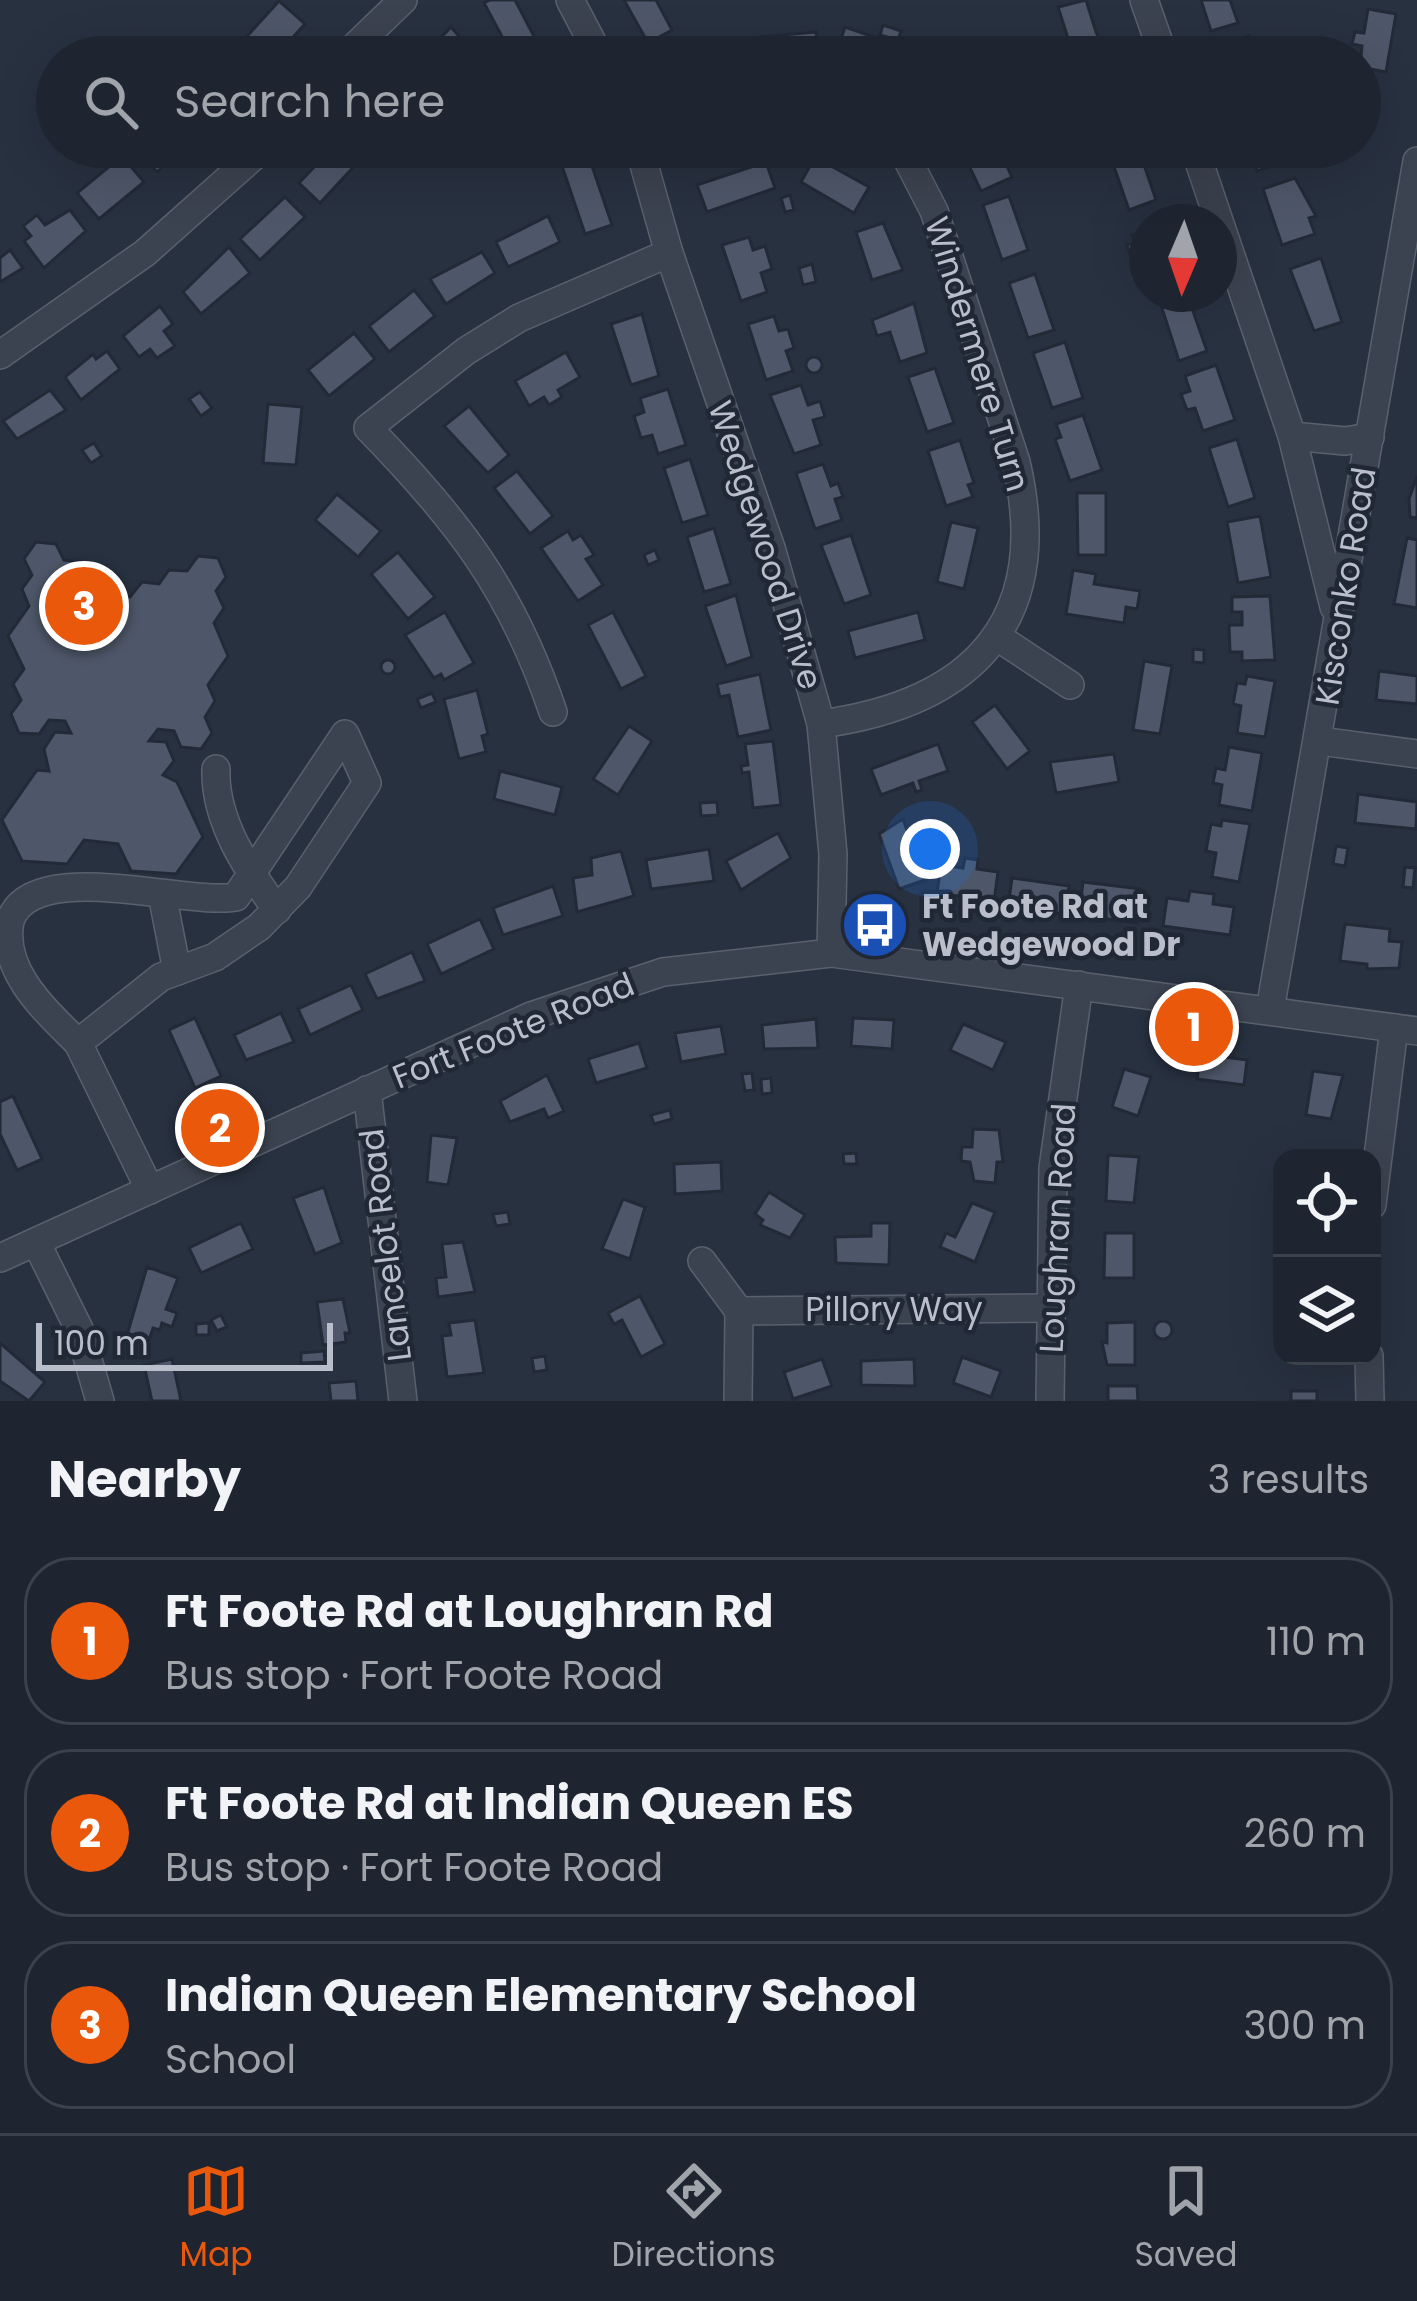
<!DOCTYPE html>
<meta charset="utf-8">
<style>
body{margin:0;font-family:Poppins,sans-serif;background:#262d38;color:#f1f3f6}
.controls{position:absolute;right:36px;bottom:36px;display:grid;overflow:hidden;border-radius:24px;box-shadow:0 12px 48px #0002}
.controls button{width:108px;height:108px;display:grid;place-items:center;padding:0;border:0;border-bottom:3px solid #3c424c;background:#1e2530;color:#f1f3f6;font:60px sans-serif}
.compass{position:absolute;left:1129px;top:204px;width:108px;height:108px;border-radius:50%;background:#1e2530;box-shadow:0 12px 48px #0002;rotate:182deg}
.scale{position:absolute;left:36px;bottom:30px;width:297px;box-sizing:border-box;padding-left:12px;border:6px solid #b9beca;border-top:0;font-size:33px;line-height:42px;white-space:nowrap;color:#b9beca;-webkit-text-stroke:9px #212835;paint-order:stroke}
.you{position:absolute;left:930px;top:849px;width:42px;height:42px;margin:-30px;border:9px solid #fff;border-radius:50%;background:#1a73e8;box-shadow:0 0 0 18px #1a73e833}
.badge{display:grid;place-items:center;width:78px;height:78px;border-radius:50%;background:#ea580c;color:#fff;font-size:39px;font-weight:700}
.pin{position:absolute;translate:-50% -50%;border:6px solid #fff;box-shadow:0 3px 12px #0006}
.list{margin:0;padding:0;list-style:none}
h2{display:flex;justify-content:space-between;align-items:center;height:156px;margin:0;padding:0 48px;font-size:51px}
h2 small{font-size:39px;font-weight:400;color:#a1a5ab}
.list li{display:grid;grid-template-columns:78px 1fr auto;gap:36px;align-items:center;box-sizing:border-box;height:168px;margin:0 24px 24px;padding:0 24px;border:3px solid #3c424c;border-radius:48px}
.list b{display:block;font-size:45px;white-space:nowrap}
.list p{margin:0;font-size:39px;white-space:nowrap;color:#a1a5ab}
.list em{font-size:39px;font-style:normal;color:#a1a5ab}
.icon{flex:none;width:66px;height:66px;fill:none;stroke:currentColor;stroke-width:2;stroke-linecap:round;stroke-linejoin:round}
.map{position:relative;flex:none;width:1417px;height:1401px;overflow:hidden}
.search{position:absolute;background:#1e2530;box-shadow:0 12px 48px #0002;left:36px;right:36px;top:36px;height:132px;display:flex;align-items:center;gap:30px;box-sizing:border-box;padding:0 42px;border-radius:66px;color:#a1a5ab;font-size:45px}
.sheet{height:732px;background:#1e2530}
nav{display:flex;justify-content:space-around;align-items:center;box-sizing:border-box;height:168px;border-top:3px solid #3c424c;background:#1e2530;font-size:33px;color:#a1a5ab}
nav a{display:grid;justify-items:center;gap:6px}
nav .on{color:#ea580c}
.map>svg:first-child{display:block}
.building{fill:#4e5769;stroke:#232a37;stroke-width:3}
.lines{fill:none;stroke-linecap:round;stroke-linejoin:round}
.minor-casing{stroke:#5a616d;stroke-width:30}
.minor{stroke:#3c4350;stroke-width:27}
.labels{text-anchor:middle;stroke-width:9;stroke-linejoin:round;paint-order:stroke}
.street-label{font-size:33px;fill:#b9beca;stroke:#212835}
.poi-label{font-size:33px;font-weight:bold;fill:#b9beca;stroke:#212835;text-anchor:start}
</style>
<div class="map">
<svg width="1417" height="1401" viewBox="0 0 1417 1401">
<rect width="100%" height="100%" fill="#283140"/>
<g class="building">
<polygon points="490,0 515,0 538,44 513,57 484,3"/>
<polygon points="624,0 656,0 672,30 648,43"/>
<polygon points="1086,0 1096,32 1108,57 1074,57 1058,7"/>
<polygon points="1201,0 1230,0 1238,23 1211,31"/>
<polygon points="279,1 305,24 275,57 254,57 240,44"/>
<polygon points="1368,9 1396,14 1386,72 1360,67 1362,46 1352,44 1355,32 1364,33"/>
<polygon points="883,25 901,31 898,40 880,35"/>
<polygon points="451,27 472,51 465,57 423,57"/>
<polygon points="845,27 900,46 896,57 835,57"/>
<polygon points="816,32 818,57 760,57 758,37"/>
<polygon points="1249,36 1255,57 1220,57 1216,47"/>
<polygon points="726,44 731,57 687,57"/>
<polygon points="142,147 185,147 157,172 138,151"/>
<polygon points="333,147 346,147 360,160 320,203 299,183"/>
<polygon points="960,147 998,147 1012,177 981,191"/>
<polygon points="1138,147 1156,200 1129,210 1110,155"/>
<polygon points="1250,147 1279,147 1284,162 1257,171"/>
<polygon points="122,156 144,182 99,219 77,193"/>
<polygon points="589,157 612,225 585,234 562,166"/>
<polygon points="815,157 869,187 854,213 801,182"/>
<polygon points="766,162 775,188 707,212 697,185"/>
<polygon points="1295,178 1316,216 1309,218 1315,234 1282,245 1263,189"/>
<polygon points="790,195 794,210 785,212 781,198"/>
<polygon points="1009,196 1028,250 1002,260 983,205"/>
<polygon points="285,197 305,217 260,260 240,239"/>
<polygon points="70,210 86,231 44,268 24,241 31,236 23,226 37,215 45,225"/>
<polygon points="548,216 560,242 508,267 496,242"/>
<polygon points="883,223 903,270 872,280 856,232"/>
<polygon points="1147,230 1147,280 1142,264 1134,267 1127,245 1135,243 1132,235"/>
<polygon points="749,237 753,250 765,246 772,269 761,273 767,292 741,301 722,245"/>
<polygon points="229,247 250,273 201,314 183,292"/>
<polygon points="10,250 23,268 0,282 0,258"/>
<polygon points="482,252 495,273 446,304 430,279"/>
<polygon points="1321,258 1342,322 1314,331 1290,269"/>
<polygon points="812,264 816,282 803,285 799,268"/>
<polygon points="1035,274 1054,330 1028,338 1009,283"/>
<polygon points="414,290 435,316 389,352 369,326"/>
<polygon points="1187,294 1207,351 1179,361 1160,302"/>
<polygon points="914,303 927,353 900,362 890,332 877,336 872,320"/>
<polygon points="160,306 173,324 164,331 175,346 157,358 150,349 139,357 123,336"/>
<polygon points="642,314 659,376 631,385 611,324"/>
<polygon points="774,316 779,331 788,329 794,348 786,351 793,371 766,380 748,324"/>
<polygon points="354,333 375,359 329,396 308,370"/>
<polygon points="1065,342 1083,398 1052,408 1033,353"/>
<polygon points="107,351 120,369 81,400 65,377 93,354 96,359"/>
<polygon points="566,352 580,377 558,390 562,397 549,405 544,397 529,406 515,381"/>
<circle cx="814" cy="365" r="8"/>
<polygon points="1216,365 1235,420 1203,431 1195,408 1187,410 1181,394 1190,391 1185,376"/>
<polygon points="935,368 954,423 927,432 908,377"/>
<polygon points="801,385 808,405 820,401 825,417 813,420 821,445 794,454 770,395"/>
<polygon points="668,389 686,445 658,454 652,435 641,438 634,416 644,412 640,398"/>
<polygon points="50,390 66,410 17,439 3,421"/>
<polygon points="200,392 212,408 201,416 189,399"/>
<polygon points="268,404 302,407 296,465 263,463"/>
<polygon points="469,406 509,455 488,473 444,426"/>
<polygon points="1083,415 1102,470 1070,481 1055,439 1061,437 1056,424"/>
<polygon points="1237,439 1255,498 1228,507 1209,448"/>
<polygon points="960,440 974,483 968,485 973,497 946,506 928,451"/>
<polygon points="94,443 102,456 91,463 82,450"/>
<polygon points="690,459 708,515 682,523 664,468"/>
<polygon points="823,464 831,486 838,483 843,497 835,499 842,520 815,529 796,473"/>
<polygon points="517,471 553,516 530,534 494,488"/>
<polygon points="1417,476 1417,518 1410,517 1409,499"/>
<polygon points="1077,493 1106,493 1106,555 1078,555"/>
<polygon points="337,494 381,531 358,557 315,520"/>
<polygon points="1260,516 1271,577 1238,583 1227,522"/>
<polygon points="951,522 978,528 964,589 937,582"/>
<polygon points="714,528 731,584 704,592 687,537"/>
<polygon points="568,531 573,540 581,535 594,555 586,559 603,585 578,601 541,548"/>
<polygon points="851,535 871,595 844,604 821,545"/>
<polygon points="1407,538 1417,540 1417,608 1394,604"/>
<polygon points="36,542 56,544 64,560 82,562 90,578 107,580 115,596 130,597 142,582 159,584 169,570 187,571 198,556 218,558 226,577 216,591 224,608 214,623 228,656 208,685 215,701 205,717 212,733 201,749 181,747 174,731 158,729 149,741 166,742 174,761 163,775 177,782 203,837 176,874 131,871 118,844 84,840 67,864 22,861 2,820 37,770 49,771 44,749 55,732 71,733 65,721 49,720 39,734 19,733 11,714 21,700 13,684 24,669 8,636 29,606 22,589 32,575 24,559"/>
<polygon points="655,550 659,560 648,565 644,555"/>
<polygon points="398,552 435,597 408,619 371,574"/>
<polygon points="1073,570 1096,574 1094,584 1140,591 1137,609 1126,607 1124,623 1066,614"/>
<polygon points="736,595 752,657 726,666 705,606"/>
<polygon points="1270,596 1275,660 1242,661 1242,652 1230,652 1229,625 1242,625 1242,612 1232,612 1232,597"/>
<polygon points="445,612 474,663 444,680 441,674 434,678 405,635"/>
<polygon points="613,612 646,676 621,689 588,625"/>
<polygon points="918,612 925,640 855,658 848,631"/>
<polygon points="1193,649 1204,650 1204,663 1193,662"/>
<circle cx="388" cy="667" r="7"/>
<polygon points="1144,661 1172,666 1160,734 1133,730"/>
<polygon points="1379,671 1417,676 1417,704 1376,700"/>
<polygon points="760,674 771,730 738,737 729,695 720,697 717,684"/>
<polygon points="1247,676 1275,681 1265,737 1237,733 1241,706 1233,704 1237,683 1245,684"/>
<polygon points="477,690 488,734 482,736 486,752 459,759 444,699"/>
<polygon points="432,693 436,702 421,708 417,699"/>
<polygon points="995,705 1030,751 1007,769 972,722"/>
<polygon points="629,726 652,741 618,795 593,779"/>
<polygon points="773,741 781,805 753,808 749,772 742,773 741,766 748,765 745,744"/>
<polygon points="938,744 948,771 919,781 922,790 916,792 913,783 881,795 871,769"/>
<polygon points="1229,747 1262,753 1252,811 1219,805 1222,785 1213,783 1216,768 1225,770"/>
<polygon points="1114,754 1119,782 1056,793 1050,762"/>
<polygon points="500,771 562,787 555,815 494,799"/>
<polygon points="1358,794 1417,802 1416,829 1355,823"/>
<polygon points="717,802 718,815 701,816 700,803"/>
<polygon points="903,819 925,880 899,889 879,834"/>
<polygon points="1222,820 1250,824 1239,882 1212,877 1216,853 1206,851 1211,824 1221,826"/>
<polygon points="778,833 791,858 741,890 726,861"/>
<polygon points="1336,846 1348,848 1345,866 1333,864"/>
<polygon points="709,849 714,881 651,889 646,860"/>
<polygon points="621,851 634,896 577,912 573,878 592,875 591,858"/>
<polygon points="965,858 978,860 977,869 998,872 994,901 937,893 941,865 963,868"/>
<polygon points="1405,867 1415,868 1413,888 1403,887"/>
<polygon points="1012,878 1069,886 1066,914 1008,907"/>
<polygon points="1083,882 1141,889 1137,923 1079,915"/>
<polygon points="553,886 563,916 503,935 493,908"/>
<polygon points="1190,891 1214,894 1213,904 1234,907 1230,935 1163,926 1167,898 1188,901"/>
<polygon points="480,919 494,949 441,974 427,944"/>
<polygon points="1345,924 1390,929 1389,941 1402,942 1399,968 1367,969 1367,964 1340,961"/>
<polygon points="412,952 425,981 377,999 365,974"/>
<polygon points="351,985 363,1010 310,1035 298,1009"/>
<polygon points="281,1013 294,1042 246,1060 234,1035"/>
<polygon points="195,1018 221,1076 195,1088 169,1030"/>
<polygon points="853,1018 894,1020 892,1049 851,1046"/>
<polygon points="816,1019 818,1048 764,1049 762,1025"/>
<polygon points="963,1024 1006,1042 993,1070 950,1050"/>
<polygon points="721,1026 726,1054 681,1062 675,1033"/>
<polygon points="639,1043 647,1068 596,1083 588,1059"/>
<polygon points="1201,1054 1247,1060 1244,1085 1197,1079"/>
<polygon points="1124,1069 1151,1077 1138,1116 1112,1107"/>
<polygon points="1313,1071 1343,1075 1331,1119 1306,1115"/>
<polygon points="752,1073 754,1090 745,1091 742,1074"/>
<polygon points="547,1075 564,1111 548,1118 544,1109 510,1122 500,1101"/>
<polygon points="771,1078 772,1093 762,1094 761,1079"/>
<polygon points="13,1096 42,1159 17,1170 0,1134 0,1102"/>
<polygon points="670,1110 672,1119 654,1124 651,1115"/>
<polygon points="973,1129 999,1130 1003,1162 997,1162 995,1183 974,1181 970,1162 961,1161 962,1147 972,1147"/>
<polygon points="431,1135 457,1138 448,1185 427,1182"/>
<polygon points="856,1153 857,1164 844,1164 843,1154"/>
<polygon points="1108,1155 1139,1157 1134,1203 1106,1201"/>
<polygon points="721,1162 722,1191 675,1194 674,1164"/>
<polygon points="324,1187 342,1243 315,1254 293,1198"/>
<polygon points="769,1192 805,1215 790,1238 760,1225 763,1220 755,1214"/>
<polygon points="623,1199 645,1207 630,1259 602,1249"/>
<polygon points="972,1203 995,1212 975,1262 940,1247 946,1233 955,1237"/>
<polygon points="508,1212 510,1224 496,1226 493,1214"/>
<polygon points="241,1223 253,1249 201,1273 189,1248"/>
<polygon points="871,1223 890,1223 889,1265 836,1263 835,1237 871,1236"/>
<polygon points="1105,1233 1134,1233 1134,1278 1104,1278"/>
<polygon points="463,1242 475,1292 438,1297 436,1278 446,1277 442,1244"/>
<polygon points="147,1267 178,1278 166,1309 177,1313 172,1327 162,1323 160,1330 153,1328 148,1343 127,1335"/>
<polygon points="640,1296 665,1344 641,1357 622,1320 614,1324 608,1313"/>
<polygon points="343,1299 350,1333 345,1333 346,1342 323,1345 317,1302"/>
<polygon points="221,1315 227,1327 217,1331 211,1320"/>
<polygon points="475,1320 484,1373 447,1377 442,1336 451,1335 449,1323"/>
<circle cx="1163" cy="1330" r="9"/>
<polygon points="1135,1322 1135,1365 1107,1365 1102,1342 1107,1343 1107,1323"/>
<polygon points="209,1323 209,1335 196,1335 196,1324"/>
<polygon points="0,1343 45,1382 29,1401 0,1381"/>
<polygon points="324,1351 325,1362 301,1363 301,1353"/>
<polygon points="545,1356 547,1370 534,1372 532,1358"/>
<polygon points="962,1357 1001,1371 991,1397 953,1383"/>
<polygon points="172,1359 181,1401 152,1401 144,1365"/>
<polygon points="822,1359 832,1386 793,1399 784,1372"/>
<polygon points="914,1359 915,1386 861,1385 861,1361"/>
<polygon points="356,1381 358,1401 331,1401 329,1383"/>
<polygon points="1108,1386 1137,1386 1138,1401 1108,1401"/>
<rect x="1291" y="1391" width="26" height="10"/>
</g>
<g class="lines">
<g class="minor-casing">
<g id="minor">
<polyline points="570,0 600,57"/>
<polyline points="1144,0 1164,57"/>
<polyline points="344,57 403,0"/>
<polyline points="639,147 669,253 772,551 821,724 833,854 831,953"/>
<polyline points="1194,147 1292,436 1334,607"/>
<polyline points="0,355 145,253 264,147"/>
<polyline points="1292,436 1345,441 1370,437"/>
<polyline points="996,636 1070,685"/>
<path d="M553,712c-41,-122 -96,-193 -185,-284l98,-77 53,-33 150,-65"/>
<path d="M821,724c153,-21 232,-104 195,-262l-82,-251 -33,-64"/>
<polyline points="1320,741 1417,754"/>
<path d="M216,769c-2,51 31,100 61,141"/>
<polyline points="162,894 177,971"/>
<polyline points="1270,1010 1417,161"/>
<path d="M78,1043c-32,-32 -78,-72 -68,-122 21,-65 174,-15 226,-24l109,-163 22,49 -69,104 -39,40 -44,30 -54,20 -83,66 72,147"/>
<polyline points="367,1090 403,1401"/>
<polyline points="1372,1205 1394,1028"/>
<polyline points="36,1242 79,1329 100,1401"/>
<polyline points="0,1258 531,1016 663,972 831,953 1417,1031"/>
<polyline points="702,1261 739,1311"/>
<polyline points="739,1311 1049,1308"/>
<polyline points="1369,1356 1370,1401"/>
<polyline points="738,1401 739,1311"/>
<polyline points="1050,1401 1053,1168 1079,985"/>
</g>
</g>
<use href="#minor" class="minor"/>
</g>
<defs>
<g id="bus-disc" transform="scale(3.45)"><circle r="9.5" fill="#1a4fb4" stroke="#212835"/><path d="M-5-6H5V4H4V6H2V4H-2V6H-4V4H-5ZM-3.5-4V0h7V-4ZM-3.5 1.2v1.5H-2V1.2ZM2 1.2v1.5H3.5V1.2Z" fill="#fff"/></g>
</defs>
<g fill-rule="evenodd">
<use href="#bus-disc" x="875" y="925"/>
</g>
<g class="labels">
<g class="street-label">
<text transform="translate(978 354) rotate(73)" y="12">Windermere Turn</text>
<text transform="translate(766 545) rotate(72)" y="12">Wedgewood Drive</text>
<text transform="translate(1345 586) rotate(-81)" y="12">Kisconko Road</text>
<text transform="translate(513 1030) rotate(-22)" y="12">Fort Foote Road</text>
<text transform="translate(1057 1228) rotate(-87)" y="12">Loughran Road</text>
<text transform="translate(385 1245) rotate(-97)" y="12">Lancelot Road</text>
<text x="894" y="1321">Pillory Way</text>
</g>
<g class="poi-label">
<text x="922" y="918">Ft Foote Rd at<tspan x="922" dy="38">Wedgewood Dr</tspan></text>
</g>
</g>
</svg>
<div class="controls">
<button><svg class="icon" aria-label="locate" viewBox="0 0 24 24"><circle cx="12" cy="12" r="6"/><path d="M12 2v4M12 18v4M2 12h4M18 12h4"/></svg></button>
<button><svg class="icon" aria-label="layers" viewBox="0 0 24 24"><path d="M12 4l9 5-9 5-9-5zM3 14l9 5 9-5"/></svg></button>
</div>
<svg class="compass" viewBox="-18 -18 36 36"><path d="M0-13l5 13h-10z" fill="#e53935"/><path d="M0 13l5-13h-10z" fill="#a1a5ab"/></svg>
<div class="scale">100 m</div>
<div class="you"></div>
<div class="pin badge" style="left:1194px;top:1027px">1</div>
<div class="pin badge" style="left:220px;top:1128px">2</div>
<div class="pin badge" style="left:84px;top:606px">3</div>
<div class="search"><svg class="icon" aria-label="search" viewBox="0 0 24 24"><circle cx="10" cy="10" r="6"/><path d="M15 15l6 6"/></svg>Search here</div>
</div>
<section class="sheet">
<h2>Nearby<small>3 results</small></h2>
<ul class="list">
<li><span class="badge">1</span><div><b>Ft Foote Rd at Loughran Rd</b><p>Bus stop · Fort Foote Road</p></div><em>110 m</em></li>
<li><span class="badge">2</span><div><b>Ft Foote Rd at Indian Queen ES</b><p>Bus stop · Fort Foote Road</p></div><em>260 m</em></li>
<li><span class="badge">3</span><div><b>Indian Queen Elementary School</b><p>School</p></div><em>300 m</em></li>
</ul>
</section>
<nav>
<a class="on"><svg class="icon" aria-label="map" viewBox="0 0 24 24"><path d="M3 6l6-2 6 2 6-2v14l-6 2-6-2-6 2zM9 4v14M15 6v14"/></svg>Map</a>
<a><svg class="icon" aria-label="directions" viewBox="0 0 24 24"><path d="M12 3l9 9-9 9-9-9zM9 14v-3h6M13 9l2 2-2 2"/></svg>Directions</a>
<a><svg class="icon" aria-label="saved" viewBox="0 0 24 24"><path d="M7 4h10v16l-5-4-5 4z"/></svg>Saved</a>
</nav>
